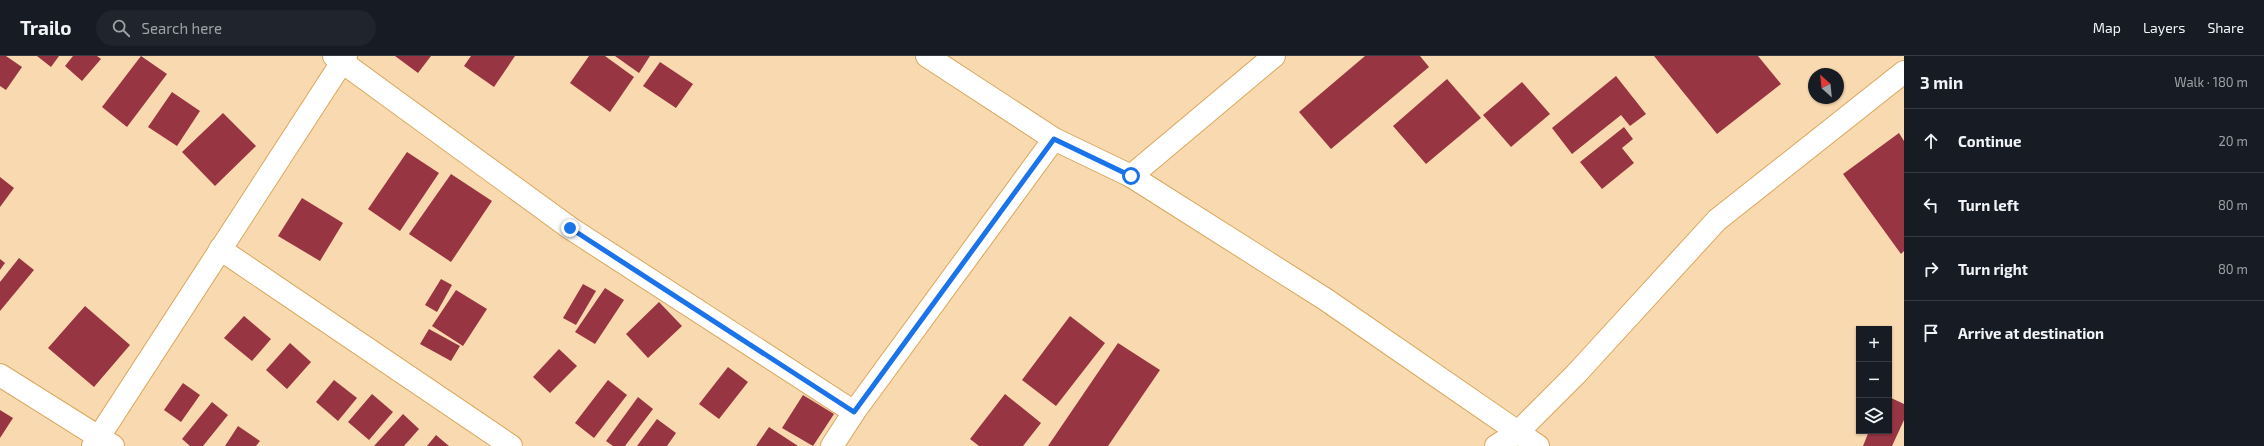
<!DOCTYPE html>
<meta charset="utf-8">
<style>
body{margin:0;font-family:"Exo 2",sans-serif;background:#20242c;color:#f1f3f6}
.controls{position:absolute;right:12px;bottom:12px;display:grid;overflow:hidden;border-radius:0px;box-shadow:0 1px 3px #0004}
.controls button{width:36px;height:36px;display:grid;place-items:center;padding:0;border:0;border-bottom:1px solid #363941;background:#171b24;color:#f1f3f6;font:20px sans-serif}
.compass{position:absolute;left:1808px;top:12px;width:36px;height:36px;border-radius:50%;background:#171b24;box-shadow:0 1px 3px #0004;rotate:333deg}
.stop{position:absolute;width:12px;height:12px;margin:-9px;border:3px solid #1a73e8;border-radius:50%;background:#fff}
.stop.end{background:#1a73e8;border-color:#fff;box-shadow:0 1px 4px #0008}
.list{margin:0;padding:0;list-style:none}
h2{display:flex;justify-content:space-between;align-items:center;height:52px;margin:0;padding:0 16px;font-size:17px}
h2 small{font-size:13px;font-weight:400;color:#9ea1a6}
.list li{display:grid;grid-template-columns:26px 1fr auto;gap:12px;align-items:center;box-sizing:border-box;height:64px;padding:0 16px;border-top:1px solid #363941}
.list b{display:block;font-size:15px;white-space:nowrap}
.list em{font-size:13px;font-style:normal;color:#9ea1a6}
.icon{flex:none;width:22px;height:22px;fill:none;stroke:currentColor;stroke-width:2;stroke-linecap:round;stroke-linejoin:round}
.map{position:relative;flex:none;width:1904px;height:390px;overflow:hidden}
header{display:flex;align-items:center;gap:24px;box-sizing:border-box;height:56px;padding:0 20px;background:#171b24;border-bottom:1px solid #363941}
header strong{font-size:19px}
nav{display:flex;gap:22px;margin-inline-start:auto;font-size:14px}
.search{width:280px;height:36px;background:#20242c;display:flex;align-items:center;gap:10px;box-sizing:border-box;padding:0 14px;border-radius:22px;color:#9ea1a6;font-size:15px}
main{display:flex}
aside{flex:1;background:#171b24}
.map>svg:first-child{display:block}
.building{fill:#973543}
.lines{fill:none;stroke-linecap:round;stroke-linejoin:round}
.minor-casing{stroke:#d9a75c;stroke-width:24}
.major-casing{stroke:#d9a75c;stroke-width:24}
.minor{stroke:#fff;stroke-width:22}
.major{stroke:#fff;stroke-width:22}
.route{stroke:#1a73e8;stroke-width:5}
</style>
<header>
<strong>Trailo</strong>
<div class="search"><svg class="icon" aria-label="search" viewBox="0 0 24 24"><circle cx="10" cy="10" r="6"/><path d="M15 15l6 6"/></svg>Search here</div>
<nav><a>Map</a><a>Layers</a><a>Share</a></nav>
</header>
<main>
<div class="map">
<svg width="1904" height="390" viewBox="0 0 1904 390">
<rect width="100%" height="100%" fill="#f9d9af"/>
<g class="building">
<polygon points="0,0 6,0 22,11 6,34 0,30"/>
<polygon points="37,0 59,0 51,11"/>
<polygon points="73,0 97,0 101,3 82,25 65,10"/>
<polygon points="141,0 167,18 127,71 102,51"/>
<polygon points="395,0 431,0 418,17"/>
<polygon points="471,0 515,0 494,31 464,10"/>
<polygon points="589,0 605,0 634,21 610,56 570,27"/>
<polygon points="615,0 650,0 639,17"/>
<polygon points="1365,0 1420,0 1429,11 1331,93 1299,56"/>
<polygon points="1654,0 1758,0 1781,28 1717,78"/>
<polygon points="660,6 693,28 676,52 643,30"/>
<polygon points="1616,20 1646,58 1630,70 1621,59 1572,98 1552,72"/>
<polygon points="1447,23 1481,62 1426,108 1393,70"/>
<polygon points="1522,26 1550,58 1511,91 1483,59"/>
<polygon points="172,36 200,55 177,90 148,71"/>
<polygon points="223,57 256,90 215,130 182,96"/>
<polygon points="1624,71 1633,83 1622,92 1634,107 1602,133 1580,106"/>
<polygon points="1899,77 1904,85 1904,195 1901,198 1843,118"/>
<polygon points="407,96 439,117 400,175 368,153"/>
<polygon points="451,118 492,145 451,206 409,178"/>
<polygon points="0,121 14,132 0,151"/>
<polygon points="302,142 343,167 320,205 278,180"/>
<polygon points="19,202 34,214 0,255 0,226"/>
<polygon points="0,203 5,207 0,214"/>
<polygon points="441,223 452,229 437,256 425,249"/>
<polygon points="583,228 596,235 576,269 563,262"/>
<polygon points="605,232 624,244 595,288 575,276"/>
<polygon points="456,234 487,253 463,290 432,270"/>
<polygon points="659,246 682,270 648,302 626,278"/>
<polygon points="85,250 130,289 94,331 48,292"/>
<polygon points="244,260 271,283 252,305 224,282"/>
<polygon points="1070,260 1105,287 1056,350 1022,324"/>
<polygon points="429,273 460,290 451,305 420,288"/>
<polygon points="290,287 311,306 287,333 266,314"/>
<polygon points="1118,287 1160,314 1108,390 1048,390"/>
<polygon points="559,293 577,310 550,337 533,321"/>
<polygon points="728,311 748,326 719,363 699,348"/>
<polygon points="334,324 357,342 338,365 316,346"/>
<polygon points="608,324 627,339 594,382 575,367"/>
<polygon points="183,327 200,339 181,366 164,354"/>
<polygon points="372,338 393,356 369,384 348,366"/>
<polygon points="1005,338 1041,367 1023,390 979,390 970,383"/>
<polygon points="803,339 834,358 813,390 782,372"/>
<polygon points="638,341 653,353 625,390 613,390 606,385"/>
<polygon points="1889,341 1904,348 1904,364 1892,390 1863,390 1869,375 1889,375"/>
<polygon points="212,346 228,359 203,390 190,390 182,383"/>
<polygon points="0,354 13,362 0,382"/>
<polygon points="403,358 419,373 404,390 374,390"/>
<polygon points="657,363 676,377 667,390 637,390"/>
<polygon points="238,370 260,385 256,390 225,390"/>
<polygon points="769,371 798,390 756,390"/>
<polygon points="436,379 449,390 427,390"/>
</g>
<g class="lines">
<g class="minor-casing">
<g id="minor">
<polyline points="334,0 570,172 854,356"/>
<polyline points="1131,120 1274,0"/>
<polyline points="220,193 511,390"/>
<polyline points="0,319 113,390"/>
<polyline points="93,390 346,0"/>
<polyline points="832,390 854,356 1054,83"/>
<polyline points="1496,390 1517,377 1576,318 1717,164 1904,16"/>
</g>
</g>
<g class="major-casing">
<polyline id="major" points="927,0 1054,83 1131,120 1325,243 1538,390"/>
</g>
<use href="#minor" class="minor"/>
<use href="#major" class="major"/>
</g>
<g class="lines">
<polyline class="route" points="570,172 854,356 1054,83 1131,120"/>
</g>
</svg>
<div class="controls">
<button>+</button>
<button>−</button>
<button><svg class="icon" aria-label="layers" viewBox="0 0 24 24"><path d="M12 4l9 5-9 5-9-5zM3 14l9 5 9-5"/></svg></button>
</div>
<svg class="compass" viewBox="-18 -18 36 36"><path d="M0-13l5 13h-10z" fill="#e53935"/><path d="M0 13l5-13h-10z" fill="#9ea1a6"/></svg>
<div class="stop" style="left:1131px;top:120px"></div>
<div class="stop end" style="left:570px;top:172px"></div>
</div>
<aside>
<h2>3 min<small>Walk · 180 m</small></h2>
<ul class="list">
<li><svg class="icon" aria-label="ahead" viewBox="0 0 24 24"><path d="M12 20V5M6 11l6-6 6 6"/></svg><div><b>Continue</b></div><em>20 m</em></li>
<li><svg class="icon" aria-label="left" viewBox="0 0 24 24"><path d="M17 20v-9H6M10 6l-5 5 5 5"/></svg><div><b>Turn left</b></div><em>80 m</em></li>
<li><svg class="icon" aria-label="right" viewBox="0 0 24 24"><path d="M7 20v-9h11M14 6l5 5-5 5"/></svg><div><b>Turn right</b></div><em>80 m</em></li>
<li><svg class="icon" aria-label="arrive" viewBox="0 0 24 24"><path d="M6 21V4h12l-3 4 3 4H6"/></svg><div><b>Arrive at destination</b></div></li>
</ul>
</aside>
</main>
